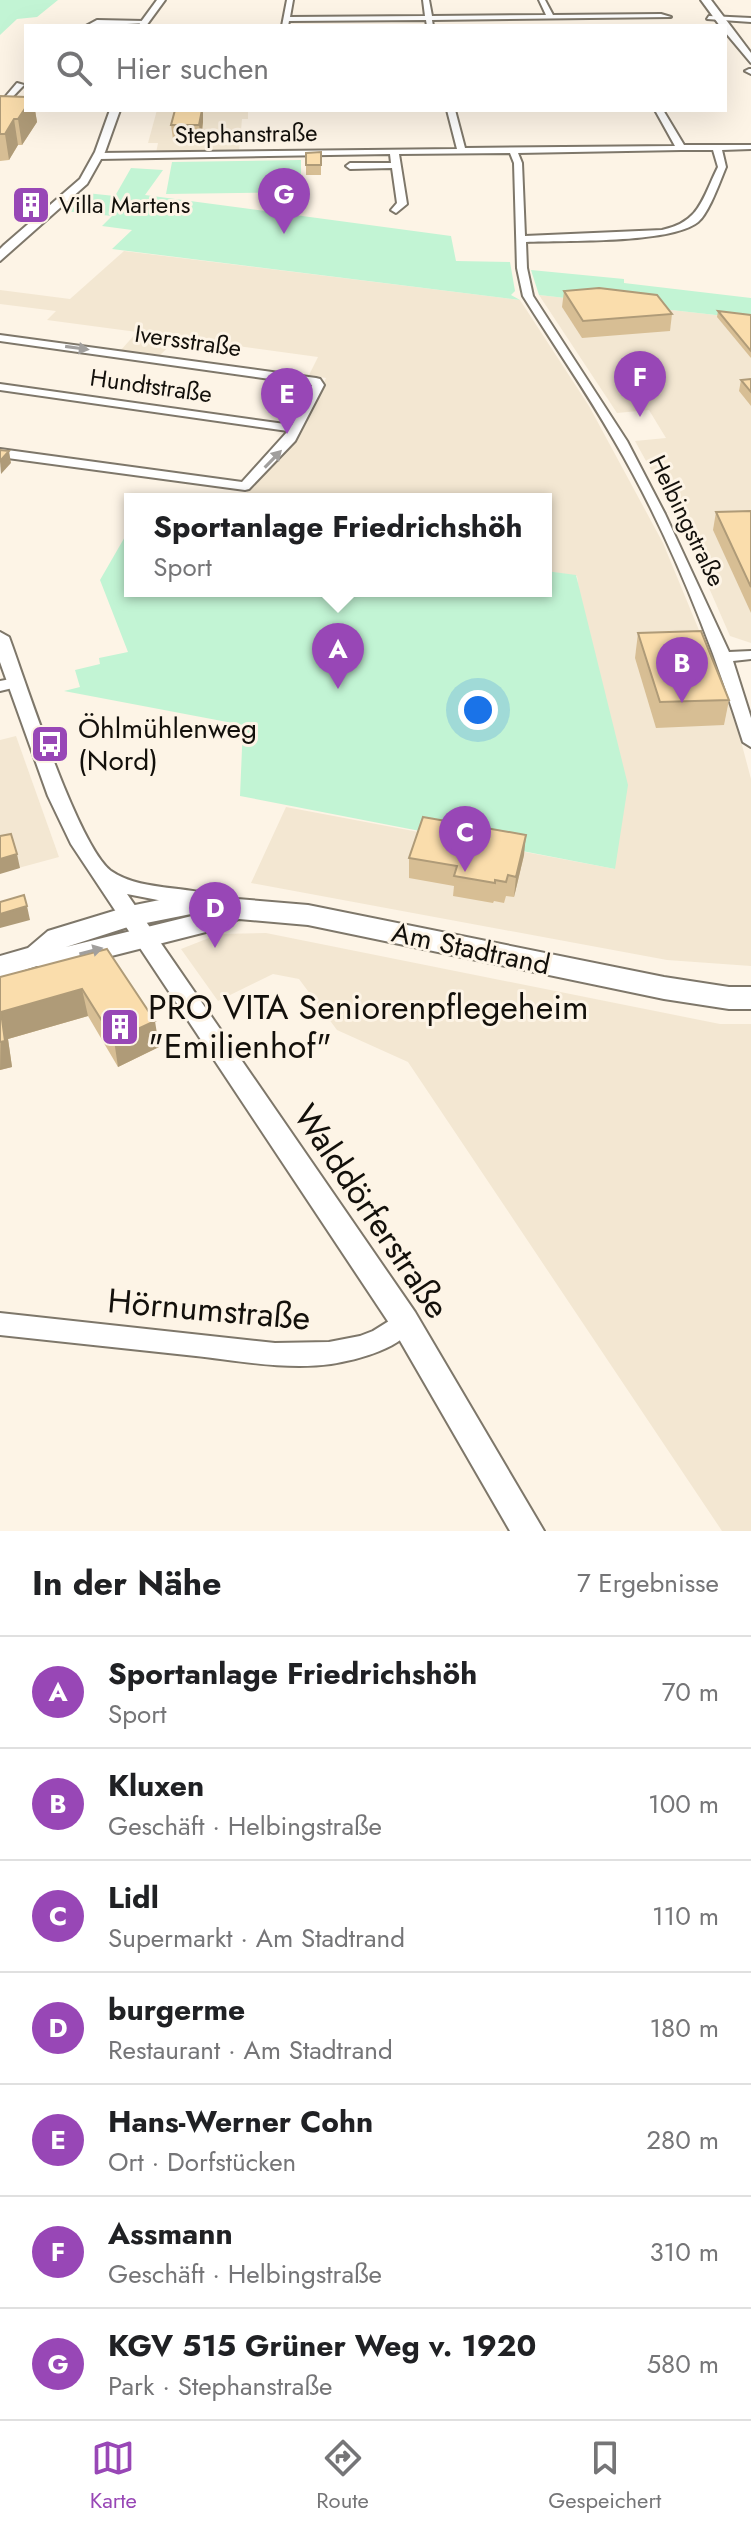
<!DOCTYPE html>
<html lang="de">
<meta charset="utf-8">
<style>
body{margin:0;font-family:Jost,sans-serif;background:#f6f6f6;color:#202124}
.you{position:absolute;left:478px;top:710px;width:28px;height:28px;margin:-20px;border:6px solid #fff;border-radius:50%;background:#1a73e8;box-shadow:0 0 0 12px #1a73e833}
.badge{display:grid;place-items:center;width:52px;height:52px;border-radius:50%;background:#9847b6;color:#fff;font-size:26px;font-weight:700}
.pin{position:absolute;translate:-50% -66px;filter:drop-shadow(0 2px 4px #0008)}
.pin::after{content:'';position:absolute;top:42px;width:28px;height:24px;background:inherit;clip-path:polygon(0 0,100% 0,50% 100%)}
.popup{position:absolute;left:124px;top:493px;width:428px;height:104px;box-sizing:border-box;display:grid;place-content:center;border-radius:0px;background:#fff;filter:drop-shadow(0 2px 6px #0005);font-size:26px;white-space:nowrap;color:#757577}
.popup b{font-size:30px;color:#202124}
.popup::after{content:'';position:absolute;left:50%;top:100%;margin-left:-16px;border:16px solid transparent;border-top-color:#fff}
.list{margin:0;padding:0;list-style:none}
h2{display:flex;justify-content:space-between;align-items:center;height:104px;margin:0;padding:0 32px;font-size:34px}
h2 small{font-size:26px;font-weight:400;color:#757577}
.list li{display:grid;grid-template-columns:52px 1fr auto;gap:24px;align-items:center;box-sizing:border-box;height:112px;padding:0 32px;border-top:2px solid #e0e0e0}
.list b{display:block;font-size:30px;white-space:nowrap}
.list p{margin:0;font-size:26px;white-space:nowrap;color:#757577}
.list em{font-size:26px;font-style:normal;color:#757577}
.icon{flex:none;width:44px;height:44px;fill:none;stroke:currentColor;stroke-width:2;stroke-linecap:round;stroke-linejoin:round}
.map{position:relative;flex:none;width:751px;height:1531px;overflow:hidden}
.search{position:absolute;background:#fff;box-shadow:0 8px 32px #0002;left:24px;right:24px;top:24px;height:88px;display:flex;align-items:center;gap:20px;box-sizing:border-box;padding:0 28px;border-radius:0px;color:#757577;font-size:30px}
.sheet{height:888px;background:#fff}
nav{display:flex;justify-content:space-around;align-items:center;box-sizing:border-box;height:112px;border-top:2px solid #e0e0e0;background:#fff;font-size:22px;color:#757577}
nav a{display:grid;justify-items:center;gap:4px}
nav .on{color:#9847b6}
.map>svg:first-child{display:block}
.built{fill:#f3e7d2}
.green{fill:#c2f4d4}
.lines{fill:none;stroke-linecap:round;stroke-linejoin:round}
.minor-casing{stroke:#7e776a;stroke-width:4}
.tertiary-casing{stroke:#7e776a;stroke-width:4}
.secondary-casing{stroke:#7e776a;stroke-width:4}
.minor{fill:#fff;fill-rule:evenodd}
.tertiary{fill:#fff;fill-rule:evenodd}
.secondary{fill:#fff;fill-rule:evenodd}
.wall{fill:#d7be94}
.shaded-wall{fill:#af9b78}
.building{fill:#faddac;stroke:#af9b78;stroke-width:2}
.oneway{fill:#a19f9d}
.labels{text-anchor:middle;stroke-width:6;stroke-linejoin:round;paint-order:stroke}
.far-street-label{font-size:24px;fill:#13100b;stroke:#fdf4e6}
.far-poi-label{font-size:24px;fill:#13100b;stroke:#fdf4e6;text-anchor:start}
.poi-label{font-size:28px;fill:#13100b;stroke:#fdf4e6;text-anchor:start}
.street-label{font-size:28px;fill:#13100b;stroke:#fdf4e6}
.near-poi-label{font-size:34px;fill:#13100b;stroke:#fdf4e6;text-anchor:start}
.near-street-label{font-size:34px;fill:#13100b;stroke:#fdf4e6}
</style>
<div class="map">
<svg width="751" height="1531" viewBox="0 0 751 1531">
<rect width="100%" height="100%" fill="#fdf4e6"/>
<g class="built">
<polygon points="157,110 248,110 248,119 242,119 239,152 156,153 158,143 148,143"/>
<polygon points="124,251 520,300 589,406 663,543 734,715 751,779 751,966 667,960 251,883 286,807 615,869 577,576 546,571 546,499 244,499 249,487 303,427 326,378 309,375 318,357 178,338 160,355 121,350 137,332 47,320 56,311 0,304 0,290 70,299"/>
<polygon points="539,295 751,319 751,643 730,636 682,526 635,441 666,438 649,410 617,413"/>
<polygon points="16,736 59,857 0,873 0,740"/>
<polygon points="266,933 720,1024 751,1024 751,1531 722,1531 408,1062 337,1030 299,979 273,974 218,1001 181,949 219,934"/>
</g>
<g class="green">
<polygon points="0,0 58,0 37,17 17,19 0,35"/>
<polygon points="301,160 301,192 166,194 172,162"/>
<polygon points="131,168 163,170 145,195 451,236 456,261 510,262 515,291 511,295 520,300 112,249 132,230 102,226 112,216 64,211 86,193 115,196"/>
<polygon points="531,270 624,279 624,283 751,298 751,319 539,295"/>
<polygon points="130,528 130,591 546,591 546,571 576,575 628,785 615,869 240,796 243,725 64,691 80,687 75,670 100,664 99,658 128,652 100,580"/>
</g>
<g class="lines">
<g class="minor-casing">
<g id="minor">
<polygon points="287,0 293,0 290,17 425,16 423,0 429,0 432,16 546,15 539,0 545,0 553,15 661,14 671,17 432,20 433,26 427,26 426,20 289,21 288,26 282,26"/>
<polygon points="709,16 751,18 751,22 707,19"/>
<polygon points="97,20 144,21 147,23 86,26"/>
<polygon points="749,69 751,69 751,74 745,71"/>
<polygon points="17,83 24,85 0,110 0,103"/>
<path d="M447,110h8l10,38 210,-2 -20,-36h8l21,35h67v4l-29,1 4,17c-6,14 -17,46 -28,55 -27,22 -134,18 -172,20l1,26 6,28 94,145 38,73 64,138 22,-1v8l-18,2 18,57v29l-8,-5c-32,-102 -75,-210 -129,-302 -28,-49 -61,-96 -91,-144l-6,-28 -3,-105 -4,-10 -111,1 8,50 -11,9 -5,-3 6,-7 -5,-35 -42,1 -4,-3 4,-3h41l-1,-9 -291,5 -4,-3 4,-3 358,-4zM681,150h32l5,17c-16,32 -18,55 -56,63l-137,6 -3,-73 -4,-10z"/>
<polygon points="0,335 316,378 320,379 324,385 295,441 249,489 245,490 0,457 0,449 242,482 288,431 0,390 0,384 292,425 312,385 0,341"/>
<polygon points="16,678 23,683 21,686 0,691 0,681"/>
<path d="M405,1311l8,3 3,8c-11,26 -59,38 -85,42 -44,6 -91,-3 -135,-8 -65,-7 -131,-14 -196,-21v-22l275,30 54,-1 31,-6 13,-5z"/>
</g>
</g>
<g class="tertiary-casing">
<g id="tertiary">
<polygon points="157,0 165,0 146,26 138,26"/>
<polygon points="110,110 120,110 105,152 87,184 0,261 0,249 4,245 80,179 95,152"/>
<path d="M0,632l9,5c17,46 69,209 102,234 27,19 70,15 101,24l3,6 -3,6 -8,2 -77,-15 288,418 129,219h-34l-115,-199 -324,-488 -23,-48 -48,-134z"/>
</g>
</g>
<g class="secondary-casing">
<g id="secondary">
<polygon points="701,0 711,0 751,53 751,63 725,32 725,26 720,26"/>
<path d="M204,891l33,8 71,6 356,72 65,10h22v22h-22l-65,-10 -356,-74 -69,-6 -33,13 -138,35 -31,-1 -37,12v-22l28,-8 20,-17 82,-25zM206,911l-6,3 -134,33 65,-21z"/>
</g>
</g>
<use href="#minor" class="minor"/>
<use href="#tertiary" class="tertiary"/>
<use href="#secondary" class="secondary"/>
</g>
<g class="wall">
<polygon points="0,96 26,110 35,110 37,122 22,145 18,145 9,160 0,161"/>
<polygon points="203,110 203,122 201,139 173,139 171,125"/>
<polygon points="321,152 321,175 306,175 306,153"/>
<polygon points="564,291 672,314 670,331 582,338 562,307"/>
<polygon points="718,311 751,315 751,358 717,317"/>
<polygon points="751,379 751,406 739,391 741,380"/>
<polygon points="751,511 751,613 713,530 716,512"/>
<polygon points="638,633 729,700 724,725 656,728 635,658"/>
<polygon points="524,855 514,897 506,896 504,903 494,901 493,903 453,896 454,886 409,878 409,858"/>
<polygon points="107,949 159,1047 118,1067 88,1016 8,1039 12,1067 0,1070 0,977"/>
</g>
<g class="shaded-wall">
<polygon points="26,107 26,110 35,110 37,122 22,145 18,119"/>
<polygon points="203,110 203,122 201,139 199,125"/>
<polygon points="14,119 18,145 9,160 5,134"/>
<polygon points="9,451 11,463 1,474 0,461"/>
<polygon points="526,835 524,855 514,897 516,877"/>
<polygon points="17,854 20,868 0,874 0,859"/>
<polygon points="27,906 30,920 0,928 0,914"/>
<polygon points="82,989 88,1016 8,1039 12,1067 0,1070 1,1012"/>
<polygon points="155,1021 159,1047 118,1067 114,1040"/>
</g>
<g class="building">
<polygon points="0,96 26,97 26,107 18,119 14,119 5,134 0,134"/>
<polygon points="175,110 202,110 199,125 171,125"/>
<polygon points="321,152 321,165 306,165 306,153"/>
<polygon points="599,288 657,295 672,314 583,321 564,291"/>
<polygon points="718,311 751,315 751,351"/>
<polygon points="751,379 751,392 741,380"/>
<polygon points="0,450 9,451 0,461"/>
<polygon points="751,511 751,587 716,512"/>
<polygon points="701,631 729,700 660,702 638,633"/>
<polygon points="423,817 526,835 516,877 508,875 506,882 495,880 495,883 454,876 457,866 409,858"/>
<polygon points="11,834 17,854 0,859 0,836"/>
<polygon points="24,895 27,906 0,914 0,902"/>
<polygon points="107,949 155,1021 114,1040 82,989 1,1012 5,1041 0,1042 0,977"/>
</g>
<defs><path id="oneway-solid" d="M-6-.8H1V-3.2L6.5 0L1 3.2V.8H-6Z" transform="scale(2)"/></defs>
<g class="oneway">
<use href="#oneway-solid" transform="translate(77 348) rotate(8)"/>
<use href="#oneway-solid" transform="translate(273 459) rotate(-46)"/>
<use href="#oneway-solid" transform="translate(91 951) rotate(-15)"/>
</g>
<defs>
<g id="building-square" transform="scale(2)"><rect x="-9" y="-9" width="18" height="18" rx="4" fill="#9847b6" stroke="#fdf4e6"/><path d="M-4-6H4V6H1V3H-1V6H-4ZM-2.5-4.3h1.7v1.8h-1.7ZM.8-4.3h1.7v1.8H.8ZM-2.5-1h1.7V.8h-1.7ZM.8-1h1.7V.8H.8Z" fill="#fff"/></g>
<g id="bus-square" transform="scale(2)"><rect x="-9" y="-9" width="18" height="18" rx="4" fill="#9847b6" stroke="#fdf4e6"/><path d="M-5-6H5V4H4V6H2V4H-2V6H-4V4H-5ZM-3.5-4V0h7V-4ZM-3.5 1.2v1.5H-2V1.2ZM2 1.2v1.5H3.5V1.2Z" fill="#fff"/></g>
</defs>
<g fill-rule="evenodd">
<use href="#building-square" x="31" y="205"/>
<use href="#bus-square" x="50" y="744"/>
<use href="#building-square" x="120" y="1027"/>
</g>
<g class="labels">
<g class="far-street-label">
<text transform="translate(246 134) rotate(-1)" y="8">Stephanstraße</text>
<text transform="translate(188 341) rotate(8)" y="8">Iversstraße</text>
<text transform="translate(151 386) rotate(8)" y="8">Hundtstraße</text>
<text transform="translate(687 521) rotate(64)" y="8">Helbingstraße</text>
</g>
<g class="far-poi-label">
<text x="59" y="213">Villa Martens</text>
</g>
<g class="poi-label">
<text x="78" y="738">Öhlmühlenweg<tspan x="78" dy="32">(Nord)</tspan></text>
</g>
<g class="street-label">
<text transform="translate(471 948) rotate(12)" y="10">Am Stadtrand</text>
</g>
<g class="near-poi-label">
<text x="148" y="1019">PRO VITA Seniorenpflegeheim<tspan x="148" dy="39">"Emilienhof"</tspan></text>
</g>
<g class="near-street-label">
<text transform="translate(372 1211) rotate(56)" y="12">Walddörferstraße</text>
<text transform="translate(209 1309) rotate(5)" y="12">Hörnumstraße</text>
</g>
</g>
</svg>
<div class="you"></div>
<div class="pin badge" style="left:338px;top:689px">A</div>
<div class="popup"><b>Sportanlage Friedrichshöh</b>Sport</div>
<div class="pin badge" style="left:682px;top:703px">B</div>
<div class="pin badge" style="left:465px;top:872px">C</div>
<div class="pin badge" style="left:215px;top:948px">D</div>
<div class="pin badge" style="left:287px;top:434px">E</div>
<div class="pin badge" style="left:640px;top:417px">F</div>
<div class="pin badge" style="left:284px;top:234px">G</div>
<div class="search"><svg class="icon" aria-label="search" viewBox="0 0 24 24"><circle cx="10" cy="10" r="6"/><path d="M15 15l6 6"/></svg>Hier suchen</div>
</div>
<section class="sheet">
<h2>In der Nähe<small>7 Ergebnisse</small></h2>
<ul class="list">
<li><span class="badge">A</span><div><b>Sportanlage Friedrichshöh</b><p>Sport</p></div><em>70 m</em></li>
<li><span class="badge">B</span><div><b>Kluxen</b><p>Geschäft · Helbingstraße</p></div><em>100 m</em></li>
<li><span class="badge">C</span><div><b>Lidl</b><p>Supermarkt · Am Stadtrand</p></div><em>110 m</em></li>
<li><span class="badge">D</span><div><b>burgerme</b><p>Restaurant · Am Stadtrand</p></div><em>180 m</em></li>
<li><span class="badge">E</span><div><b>Hans-Werner Cohn</b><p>Ort · Dorfstücken</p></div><em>280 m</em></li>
<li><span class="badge">F</span><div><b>Assmann</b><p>Geschäft · Helbingstraße</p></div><em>310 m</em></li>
<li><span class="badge">G</span><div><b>KGV 515 Grüner Weg v. 1920</b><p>Park · Stephanstraße</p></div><em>580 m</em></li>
</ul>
</section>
<nav>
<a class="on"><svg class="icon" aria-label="map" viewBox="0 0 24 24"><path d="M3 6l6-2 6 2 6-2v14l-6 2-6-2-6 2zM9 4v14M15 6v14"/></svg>Karte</a>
<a><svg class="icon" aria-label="directions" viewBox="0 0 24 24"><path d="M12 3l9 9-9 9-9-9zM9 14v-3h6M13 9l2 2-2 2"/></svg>Route</a>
<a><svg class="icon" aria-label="saved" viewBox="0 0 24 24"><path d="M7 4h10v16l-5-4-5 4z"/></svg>Gespeichert</a>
</nav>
